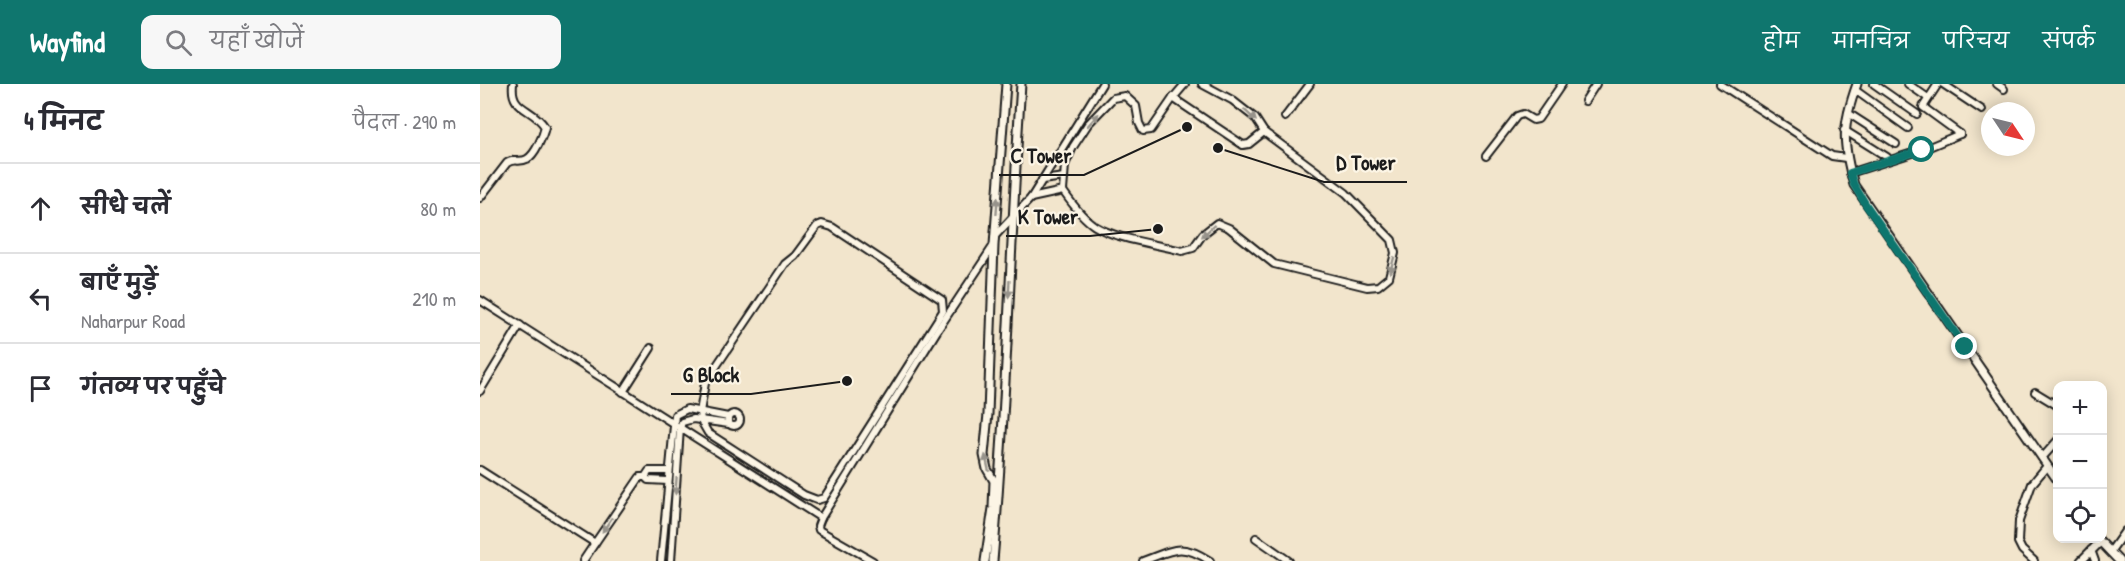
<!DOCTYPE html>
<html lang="hi">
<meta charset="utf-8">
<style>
body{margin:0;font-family:"Patrick Hand","Playpen Sans Deva",sans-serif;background:#f7f7f7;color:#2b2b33}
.controls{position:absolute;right:18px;bottom:18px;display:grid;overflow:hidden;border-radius:12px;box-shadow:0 3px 15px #0003}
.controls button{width:54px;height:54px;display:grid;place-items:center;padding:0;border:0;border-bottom:2px solid #e1e1e2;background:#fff;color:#2b2b33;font:30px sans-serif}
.compass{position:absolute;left:1501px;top:18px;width:54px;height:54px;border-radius:50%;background:#fff;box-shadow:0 3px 15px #0003;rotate:125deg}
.stop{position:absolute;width:18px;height:18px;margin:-14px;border:4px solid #0f766e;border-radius:50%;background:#fff}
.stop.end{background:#0f766e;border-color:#fff;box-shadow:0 2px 6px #0008}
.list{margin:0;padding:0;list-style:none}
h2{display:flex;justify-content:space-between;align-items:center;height:78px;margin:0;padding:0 24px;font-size:26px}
h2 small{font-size:20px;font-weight:400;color:#7c7c81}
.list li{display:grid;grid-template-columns:39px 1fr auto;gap:18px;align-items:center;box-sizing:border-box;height:90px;padding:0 24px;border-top:2px solid #e1e1e2}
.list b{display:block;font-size:22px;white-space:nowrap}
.list p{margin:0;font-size:20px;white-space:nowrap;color:#7c7c81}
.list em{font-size:20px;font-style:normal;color:#7c7c81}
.icon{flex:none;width:33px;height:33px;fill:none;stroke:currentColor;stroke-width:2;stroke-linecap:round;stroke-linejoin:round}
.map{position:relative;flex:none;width:1645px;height:477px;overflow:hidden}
header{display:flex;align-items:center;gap:36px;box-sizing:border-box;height:84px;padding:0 30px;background:#0f766e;color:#fff}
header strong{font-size:28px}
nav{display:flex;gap:33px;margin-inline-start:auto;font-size:21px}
.search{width:420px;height:54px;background:#f7f7f7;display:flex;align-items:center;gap:15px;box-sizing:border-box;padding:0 21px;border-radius:12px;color:#7c7c81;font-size:22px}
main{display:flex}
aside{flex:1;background:#fff}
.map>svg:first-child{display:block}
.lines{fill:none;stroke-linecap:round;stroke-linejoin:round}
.minor-casing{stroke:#1c1c1c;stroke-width:10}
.tertiary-casing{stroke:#1c1c1c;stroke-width:11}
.minor{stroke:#fcf5e5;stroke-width:6}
.tertiary{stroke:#fcf5e5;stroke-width:7}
.oneway{fill:#97938b}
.route{stroke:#0f766e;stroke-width:8}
.leader{fill:none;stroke:#1c1c1c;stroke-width:2}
.callout-dot{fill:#1c1c1c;stroke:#fcf5e5;stroke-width:2}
.callout-label{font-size:21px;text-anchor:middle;font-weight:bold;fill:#1c1c1c;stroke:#fcf5e5;stroke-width:4.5;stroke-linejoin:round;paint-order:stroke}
</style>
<header>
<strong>Wayfind</strong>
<div class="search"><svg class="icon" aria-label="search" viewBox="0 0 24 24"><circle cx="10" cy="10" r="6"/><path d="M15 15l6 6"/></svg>यहाँ खोजें</div>
<nav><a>होम</a><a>मानचित्र</a><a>परिचय</a><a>संपर्क</a></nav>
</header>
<main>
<aside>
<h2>4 मिनट<small>पैदल · 290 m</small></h2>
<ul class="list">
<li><svg class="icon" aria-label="ahead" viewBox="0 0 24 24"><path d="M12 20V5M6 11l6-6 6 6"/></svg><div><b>सीधे चलें</b></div><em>80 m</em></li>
<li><svg class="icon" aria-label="left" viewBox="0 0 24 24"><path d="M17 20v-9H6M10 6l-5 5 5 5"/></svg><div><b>बाएँ मुड़ें</b><p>Naharpur Road</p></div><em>210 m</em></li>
<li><svg class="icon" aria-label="arrive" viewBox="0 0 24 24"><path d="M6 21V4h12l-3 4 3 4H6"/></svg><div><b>गंतव्य पर पहुँचे</b></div></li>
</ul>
</aside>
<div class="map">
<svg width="1645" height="477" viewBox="0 0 1645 477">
<rect width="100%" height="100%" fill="#f2e5cc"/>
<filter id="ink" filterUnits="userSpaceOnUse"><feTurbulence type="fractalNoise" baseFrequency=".0167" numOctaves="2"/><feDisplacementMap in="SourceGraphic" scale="12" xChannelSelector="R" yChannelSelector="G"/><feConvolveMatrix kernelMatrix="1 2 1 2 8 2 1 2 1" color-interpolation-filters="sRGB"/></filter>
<g filter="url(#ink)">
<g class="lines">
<g class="minor-casing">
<g id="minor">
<path d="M705,0l-12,14 -22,32 -8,1 -4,-8 -3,-17 -11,-10 -12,2 -25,26 -15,23 -8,18 -2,26c7,10 21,28 32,35 21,13 61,18 87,25l11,-3 10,-14 14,-11 12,5 45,36 93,23 11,-1 11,-9 6,-24 -3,-13 -46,-47 -82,-61 -9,-14 -23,-18 -30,-16"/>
<polyline points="1240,0 1352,72 1366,74"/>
<polyline points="1394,0 1437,30"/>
<polyline points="1428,0 1448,14"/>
<polyline points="1458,0 1443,23 1480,50"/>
<polyline points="1463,0 1502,26"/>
<polyline points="1517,0 1524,5"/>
<polyline points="1375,6 1428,44"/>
<polyline points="693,14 763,61 769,60 784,48"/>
<polyline points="1105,17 1116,0"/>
<polyline points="1368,29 1416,60"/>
<polyline points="805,33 830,0"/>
<polyline points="1364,46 1407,73"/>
<polyline points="1006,72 1037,32 1043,30 1053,36 1058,35 1082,0"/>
<polyline points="1370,89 1442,66 1480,50"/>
<polyline points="562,96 584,93"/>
<path d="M0,114l27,-35c7,-5 13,0 20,-4 8,-4 16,-23 18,-32 -12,-20 -35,-16 -32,-43"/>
<polyline points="551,114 583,107"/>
<polygon points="342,140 352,143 462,216 463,227 344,414 337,416 324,411 228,349 221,337 220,328 225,299 305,180 315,172 337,142"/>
<polyline points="515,152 551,114 622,0"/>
<polyline points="0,216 341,434 457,247 514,161"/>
<polyline points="0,307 40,241"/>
<polyline points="143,308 171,264"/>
<polyline points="1555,308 1578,322"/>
<circle cx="254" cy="336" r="6"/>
<polyline points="1562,374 1578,356"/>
<polyline points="0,386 115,459 160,393 165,393 168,396 188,397"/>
<polyline points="165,393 169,387 189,387"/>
<polyline points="341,434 338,442 339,446 393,477"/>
<polyline points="776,454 809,477"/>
<polyline points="1611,466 1615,477"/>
<polyline points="1630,468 1645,447"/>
<polyline points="103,477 115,459"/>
<polyline points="181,477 195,331 207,325 248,333"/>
<polyline points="191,477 200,344 202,338 213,335 249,340"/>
<path d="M663,477c30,-11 38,-19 67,0"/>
<polyline points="1554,477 1542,466 1538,458 1539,437 1552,400 1567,382"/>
</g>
</g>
<g class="tertiary-casing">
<g id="tertiary">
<path d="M1377,0c-15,42 -15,58 -3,101l204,296"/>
<polyline points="1617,454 1639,477"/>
<polyline points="505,477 513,424 514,397 507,385 504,371 508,330 514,161 526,0"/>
<path d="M513,477c14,-159 17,-318 28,-477"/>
<polyline points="1601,477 1620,458"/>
</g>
</g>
<use href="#minor" class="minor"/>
<use href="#tertiary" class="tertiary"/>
</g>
<defs><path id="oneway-solid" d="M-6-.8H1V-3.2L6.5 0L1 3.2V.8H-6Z" transform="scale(1.5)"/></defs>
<g class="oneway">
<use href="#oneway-solid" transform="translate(770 31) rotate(43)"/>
<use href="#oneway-solid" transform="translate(613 36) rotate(-48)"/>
<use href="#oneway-solid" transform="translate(517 122) rotate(-86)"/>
<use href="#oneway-solid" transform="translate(728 147) rotate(137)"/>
<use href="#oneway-solid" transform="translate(912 181) rotate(105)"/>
<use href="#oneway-solid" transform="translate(529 205) rotate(93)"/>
<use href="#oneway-solid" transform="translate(507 379) rotate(-103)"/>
<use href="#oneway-solid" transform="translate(196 402) rotate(94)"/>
<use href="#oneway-solid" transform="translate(127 441) rotate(124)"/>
</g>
</g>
<g class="lines" filter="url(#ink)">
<polyline class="route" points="1442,66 1370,89 1374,101 1386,121 1485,263"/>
</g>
<path class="leader" d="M707 43L604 91H519M738 64L844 98H927M678 145L610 152H526M367 297L271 310H191"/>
<g class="callout-dot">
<circle cx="707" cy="43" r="6"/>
<circle cx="738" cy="64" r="6"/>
<circle cx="678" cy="145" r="6"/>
<circle cx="367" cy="297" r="6"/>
</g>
<g class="callout-label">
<text x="561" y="79">C Tower</text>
<text x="886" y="86">D Tower</text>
<text x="568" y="140">K Tower</text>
<text x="231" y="298">G Block</text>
</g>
</svg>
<div class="controls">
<button>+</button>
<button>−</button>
<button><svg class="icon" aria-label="locate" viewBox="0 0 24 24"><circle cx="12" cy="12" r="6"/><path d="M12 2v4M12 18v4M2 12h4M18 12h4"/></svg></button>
</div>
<svg class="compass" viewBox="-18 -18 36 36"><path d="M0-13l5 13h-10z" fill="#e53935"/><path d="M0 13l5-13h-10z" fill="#7c7c81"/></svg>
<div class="stop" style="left:1442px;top:66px"></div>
<div class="stop end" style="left:1485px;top:263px"></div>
</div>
</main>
